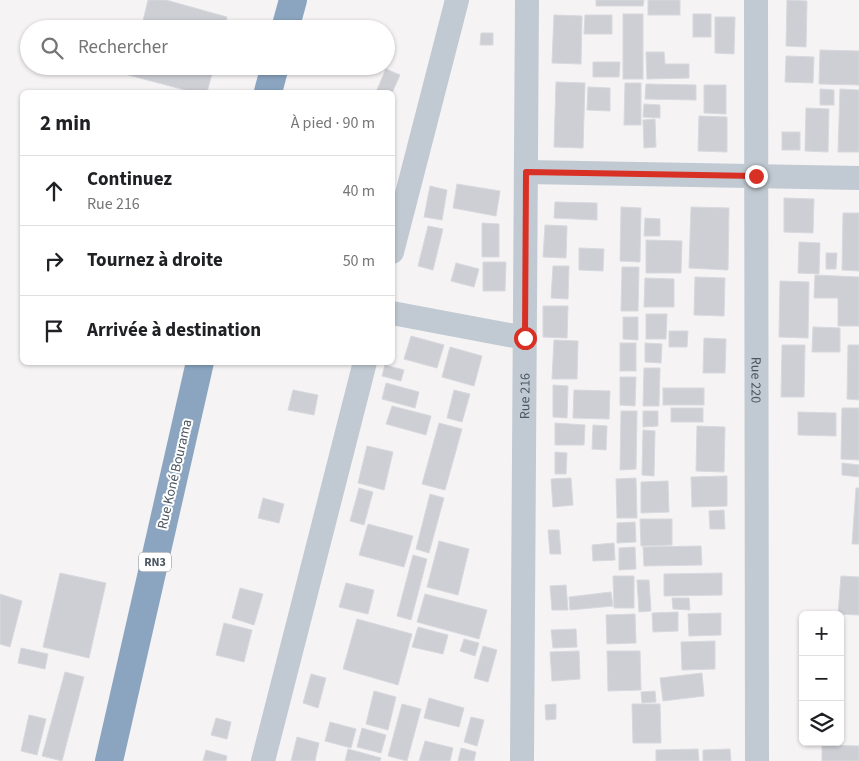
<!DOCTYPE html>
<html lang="fr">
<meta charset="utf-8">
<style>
body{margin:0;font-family:"Source Sans 3",sans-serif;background:#f2f2f2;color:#202124}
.controls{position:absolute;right:15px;bottom:15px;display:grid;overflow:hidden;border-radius:8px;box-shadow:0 1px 4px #0004}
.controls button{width:45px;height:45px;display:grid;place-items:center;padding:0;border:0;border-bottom:1px solid #e0e0e0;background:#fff;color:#202124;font:25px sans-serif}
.stop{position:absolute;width:15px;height:15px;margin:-11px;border:4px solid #d93025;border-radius:50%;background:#fff}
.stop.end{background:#d93025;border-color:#fff;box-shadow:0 1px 5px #0008}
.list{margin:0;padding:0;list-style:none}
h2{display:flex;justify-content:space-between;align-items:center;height:65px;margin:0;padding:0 20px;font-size:21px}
h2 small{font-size:16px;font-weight:400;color:#757577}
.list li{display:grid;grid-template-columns:32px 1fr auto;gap:15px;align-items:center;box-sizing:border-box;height:70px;padding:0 20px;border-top:1px solid #e0e0e0}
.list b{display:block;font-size:19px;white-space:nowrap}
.list p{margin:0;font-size:16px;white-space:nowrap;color:#757577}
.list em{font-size:16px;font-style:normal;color:#757577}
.icon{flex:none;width:28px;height:28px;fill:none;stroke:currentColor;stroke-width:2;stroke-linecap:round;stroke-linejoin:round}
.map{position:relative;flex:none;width:859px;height:761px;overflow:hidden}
.search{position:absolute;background:#fff;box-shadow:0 1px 4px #0004;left:20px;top:20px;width:375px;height:55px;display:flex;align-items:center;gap:12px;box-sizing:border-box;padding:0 18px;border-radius:28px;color:#757577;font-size:19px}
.panel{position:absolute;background:#fff;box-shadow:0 1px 4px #0004;left:20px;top:90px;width:375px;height:275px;border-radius:8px}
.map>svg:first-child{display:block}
.building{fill:#cdcfd5;stroke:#d7d9de}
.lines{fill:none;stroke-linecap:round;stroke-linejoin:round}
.street{stroke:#c1cad2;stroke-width:24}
.highway{stroke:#8ba5c1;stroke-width:28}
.route{stroke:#d93025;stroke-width:6}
.labels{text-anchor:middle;stroke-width:4;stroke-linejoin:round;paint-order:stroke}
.shield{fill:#fff;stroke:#808990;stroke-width:1}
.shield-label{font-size:12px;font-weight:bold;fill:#4a5661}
.street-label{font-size:14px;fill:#4a5661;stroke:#fff}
</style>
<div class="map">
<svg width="859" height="761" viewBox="0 0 859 761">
<rect width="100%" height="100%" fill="#f5f3f3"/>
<g class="building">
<polygon points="148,0 166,0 227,17 224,29 141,29"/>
<polygon points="596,0 644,0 643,6 596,6"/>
<rect x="648" y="0" width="32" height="15"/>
<polygon points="787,0 807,1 806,47 786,46"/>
<rect x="623" y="14" width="20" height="65"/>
<rect x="693" y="14" width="18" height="23"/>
<polygon points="554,15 582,16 581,64 552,63"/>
<polygon points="585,15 612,15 612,34 584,34"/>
<polygon points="715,17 735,17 734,54 715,53"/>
<polygon points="481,33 493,33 493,45 480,45"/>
<polygon points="820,50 859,51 859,85 819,84"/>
<polygon points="646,52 664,52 665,64 689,64 689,78 647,79"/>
<polygon points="786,56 814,57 813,83 785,82"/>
<polygon points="593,62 620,62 619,77 593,77"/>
<polygon points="131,66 214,66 207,92 193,92 128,75"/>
<polygon points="386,69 400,75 392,93 376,92"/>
<polygon points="556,82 585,83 583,148 554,147"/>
<polygon points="625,83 641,83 641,125 624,125"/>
<polygon points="646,84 696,85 696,100 645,99"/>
<polygon points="704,85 726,85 726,114 704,113"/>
<polygon points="588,87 610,88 610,111 587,110"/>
<polygon points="820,89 834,90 834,105 820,105"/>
<polygon points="840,89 859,90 859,152 838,152"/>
<polygon points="644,104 660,105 660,118 643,117"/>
<polygon points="806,108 829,109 828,152 805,151"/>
<polygon points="699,116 727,117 727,152 698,151"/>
<polygon points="655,119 656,147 644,148 643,120"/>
<rect x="782" y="132" width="18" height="18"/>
<polygon points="457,184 500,191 496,216 453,208"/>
<polygon points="430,186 447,190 442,220 424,217"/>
<polygon points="784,198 814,199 813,233 784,232"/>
<polygon points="555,202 597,203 597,220 554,218"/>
<polygon points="621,207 641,208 640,262 620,261"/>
<polygon points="691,207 729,208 728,270 689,268"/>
<polygon points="843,213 859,213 859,271 842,270"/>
<polygon points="645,218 660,219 660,236 644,236"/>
<polygon points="482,223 499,224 499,257 482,257"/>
<polygon points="545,225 567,226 566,258 543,257"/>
<polygon points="428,226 443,229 433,270 418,266"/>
<polygon points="646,240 682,241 681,273 646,273"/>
<polygon points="799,242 820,243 819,274 798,273"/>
<polygon points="579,248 604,249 603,271 579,270"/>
<polygon points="826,253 837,253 836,269 826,269"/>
<polygon points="483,262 506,262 505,291 483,291"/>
<polygon points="456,263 479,269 474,287 451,281"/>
<polygon points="553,266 569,266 568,299 551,298"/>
<polygon points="622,267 639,267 638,311 621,311"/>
<polygon points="815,275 859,277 859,326 838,326 838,298 814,298"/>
<polygon points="695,277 725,278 724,316 694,315"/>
<polygon points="645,278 674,279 674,307 644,307"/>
<polygon points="780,281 809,282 808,338 779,337"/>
<polygon points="543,306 568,306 567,338 543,337"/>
<polygon points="646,314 667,314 666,339 646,339"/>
<polygon points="623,317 638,317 638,340 623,339"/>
<polygon points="813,327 840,328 840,352 812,352"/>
<polygon points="669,331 688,331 687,347 669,347"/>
<polygon points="411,336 444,345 437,368 404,359"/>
<polygon points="704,338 726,339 725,373 703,373"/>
<polygon points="554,340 578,341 577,379 552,379"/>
<rect x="620" y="343" width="16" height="28"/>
<polygon points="645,343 662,344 661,363 645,362"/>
<polygon points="782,345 805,345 804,397 781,397"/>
<polygon points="848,345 859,345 859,400 847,399"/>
<polygon points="450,347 482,356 474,386 442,377"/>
<polygon points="385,365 404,370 401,381 382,376"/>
<polygon points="644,368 660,368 659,406 643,406"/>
<polygon points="620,377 636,377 635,406 620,405"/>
<polygon points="386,383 419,392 415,408 382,399"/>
<polygon points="553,385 568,386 567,418 553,417"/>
<rect x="663" y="388" width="41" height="17"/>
<polygon points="293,390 318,395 314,415 288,410"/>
<polygon points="454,390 470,394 462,422 447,418"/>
<polygon points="574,390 610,391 609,419 573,418"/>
<polygon points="392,406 431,416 426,435 386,424"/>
<rect x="671" y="408" width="32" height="14"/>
<polygon points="842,408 859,408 859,460 841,459"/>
<polygon points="621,411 637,411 636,469 620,470"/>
<polygon points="643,411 658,411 658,426 643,427"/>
<polygon points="798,412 836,413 836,436 798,435"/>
<polygon points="439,423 462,429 445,490 422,484"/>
<polygon points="555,423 585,425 584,445 555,445"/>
<polygon points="593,425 607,426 606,450 592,449"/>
<polygon points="697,426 725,427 724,472 696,471"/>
<polygon points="643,430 655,431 654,476 642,475"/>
<polygon points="367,446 393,452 384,490 358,483"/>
<polygon points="555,452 567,453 566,474 555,474"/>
<polygon points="842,463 859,465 859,477 842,475"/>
<polygon points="727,476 727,506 692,507 691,477"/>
<polygon points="571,478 573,505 553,507 551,479"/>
<polygon points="636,478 637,518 617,518 616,479"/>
<polygon points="668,481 669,512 641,513 641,482"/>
<polygon points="359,488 373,492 364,525 350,521"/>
<polygon points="856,488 859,488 859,544 852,544"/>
<polygon points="430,494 444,498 429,553 416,549"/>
<polygon points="263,498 284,504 279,523 258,518"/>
<polygon points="724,510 725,529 710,529 709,511"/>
<polygon points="640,519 672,519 672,545 641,546"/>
<polygon points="635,522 636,542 617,543 617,523"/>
<polygon points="368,524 413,536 404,567 359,555"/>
<polygon points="548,530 559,530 561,554 550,554"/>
<polygon points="439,541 469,549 458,595 427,587"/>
<polygon points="614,543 615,560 593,561 592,545"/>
<polygon points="701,546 702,565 644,566 643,547"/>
<polygon points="635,547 636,569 619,570 619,548"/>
<polygon points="413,555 427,559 411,620 397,616"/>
<polygon points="60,573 106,583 89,658 43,647"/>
<polygon points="722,573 722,595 664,596 664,574"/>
<polygon points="613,576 634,576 634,608 614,608"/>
<polygon points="841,576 859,577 859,615 838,614"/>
<polygon points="637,580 649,580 651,611 639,612"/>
<polygon points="346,583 374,590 368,614 339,607"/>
<polygon points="566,585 568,610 552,610 550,586"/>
<polygon points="240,588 263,594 254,625 232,618"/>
<polygon points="611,592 613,606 570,610 569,597"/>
<polygon points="0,594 22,601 10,647 0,644"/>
<polygon points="425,594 487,610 479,639 417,622"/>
<polygon points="672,598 689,598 690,610 673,609"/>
<polygon points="678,612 678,631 653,632 652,613"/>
<polygon points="721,613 721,635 689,636 688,614"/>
<polygon points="635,614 636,643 607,644 606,615"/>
<polygon points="357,619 412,634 398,685 343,669"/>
<polygon points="224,623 252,630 244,662 216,655"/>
<polygon points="418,627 448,635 443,654 412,647"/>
<polygon points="576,629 577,647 553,648 551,630"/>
<polygon points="464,639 479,643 475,656 460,651"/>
<polygon points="715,641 715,669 682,670 681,642"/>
<polygon points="483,646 497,650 488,682 474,678"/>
<polygon points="21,648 48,654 45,669 18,663"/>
<polygon points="579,651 580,679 552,681 550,652"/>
<polygon points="607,651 640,651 641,690 608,691"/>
<polygon points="65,672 84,677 62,761 42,756"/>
<polygon points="702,673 704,696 663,701 660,678"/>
<polygon points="311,674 326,678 318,708 303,703"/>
<polygon points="374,691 396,697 388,730 366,724"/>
<polygon points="655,691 656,702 642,703 641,692"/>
<polygon points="429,698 464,708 459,727 424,718"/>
<polygon points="402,704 421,709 407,761 388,756"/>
<polygon points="556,704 556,719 546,720 545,705"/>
<polygon points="632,704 660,704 661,743 633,743"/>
<polygon points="29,715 46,719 37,755 21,751"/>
<polygon points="471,717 484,720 477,746 464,742"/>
<polygon points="216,718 231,722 227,739 211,735"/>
<polygon points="330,722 356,729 351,748 325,741"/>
<polygon points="362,728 386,735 381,753 357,747"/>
<polygon points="297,737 319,743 315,761 291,761"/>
<polygon points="425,741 453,748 450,761 419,761"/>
<polygon points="822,745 859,746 859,761 822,761"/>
<polygon points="461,748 476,752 474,761 458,761"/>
<polygon points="348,749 381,758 380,761 345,761"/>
<polygon points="698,749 699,761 656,761 656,750"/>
<polygon points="730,749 731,761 703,761 703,750"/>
<polygon points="206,750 227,756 226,761 203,761"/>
</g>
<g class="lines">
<g class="street">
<path id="s1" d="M756,0l1,761"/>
<polyline points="526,172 859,178"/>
<polyline points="392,252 457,0"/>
<polyline points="392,313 525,338"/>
<polyline points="263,761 365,362"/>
<path id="s2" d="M522,761l5,-761"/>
</g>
<g class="highway">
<polyline points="285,29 293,0"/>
<polyline points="268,92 275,66"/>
<polyline points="109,761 200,362"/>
</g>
</g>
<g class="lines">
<polyline class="route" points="525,338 526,172 756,176"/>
</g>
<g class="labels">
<rect class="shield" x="139" y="552.5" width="32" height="19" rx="4"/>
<g class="shield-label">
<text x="155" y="566">RN3</text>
</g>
<g class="street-label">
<text dy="5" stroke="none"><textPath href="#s1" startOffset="380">Rue 220</textPath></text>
<text dy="5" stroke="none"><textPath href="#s2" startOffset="365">Rue 216</textPath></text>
<text transform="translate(174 474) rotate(-77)" y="5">Rue Koné Bourama</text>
</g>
</g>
</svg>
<div class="controls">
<button>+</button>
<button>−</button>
<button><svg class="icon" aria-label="layers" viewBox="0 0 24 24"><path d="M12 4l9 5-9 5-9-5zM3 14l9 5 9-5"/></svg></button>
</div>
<div class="stop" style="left:525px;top:338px"></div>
<div class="stop end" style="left:756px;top:176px"></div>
<div class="search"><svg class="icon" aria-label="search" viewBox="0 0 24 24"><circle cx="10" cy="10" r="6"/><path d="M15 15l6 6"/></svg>Rechercher</div>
<section class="panel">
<h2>2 min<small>À pied · 90 m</small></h2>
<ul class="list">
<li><svg class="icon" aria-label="ahead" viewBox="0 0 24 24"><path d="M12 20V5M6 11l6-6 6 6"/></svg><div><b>Continuez</b><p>Rue 216</p></div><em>40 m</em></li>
<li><svg class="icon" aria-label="right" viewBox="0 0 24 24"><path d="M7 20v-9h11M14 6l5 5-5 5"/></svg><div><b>Tournez à droite</b></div><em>50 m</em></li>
<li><svg class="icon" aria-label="arrive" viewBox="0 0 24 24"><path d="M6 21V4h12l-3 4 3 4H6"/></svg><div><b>Arrivée à destination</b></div></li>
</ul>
</section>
</div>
